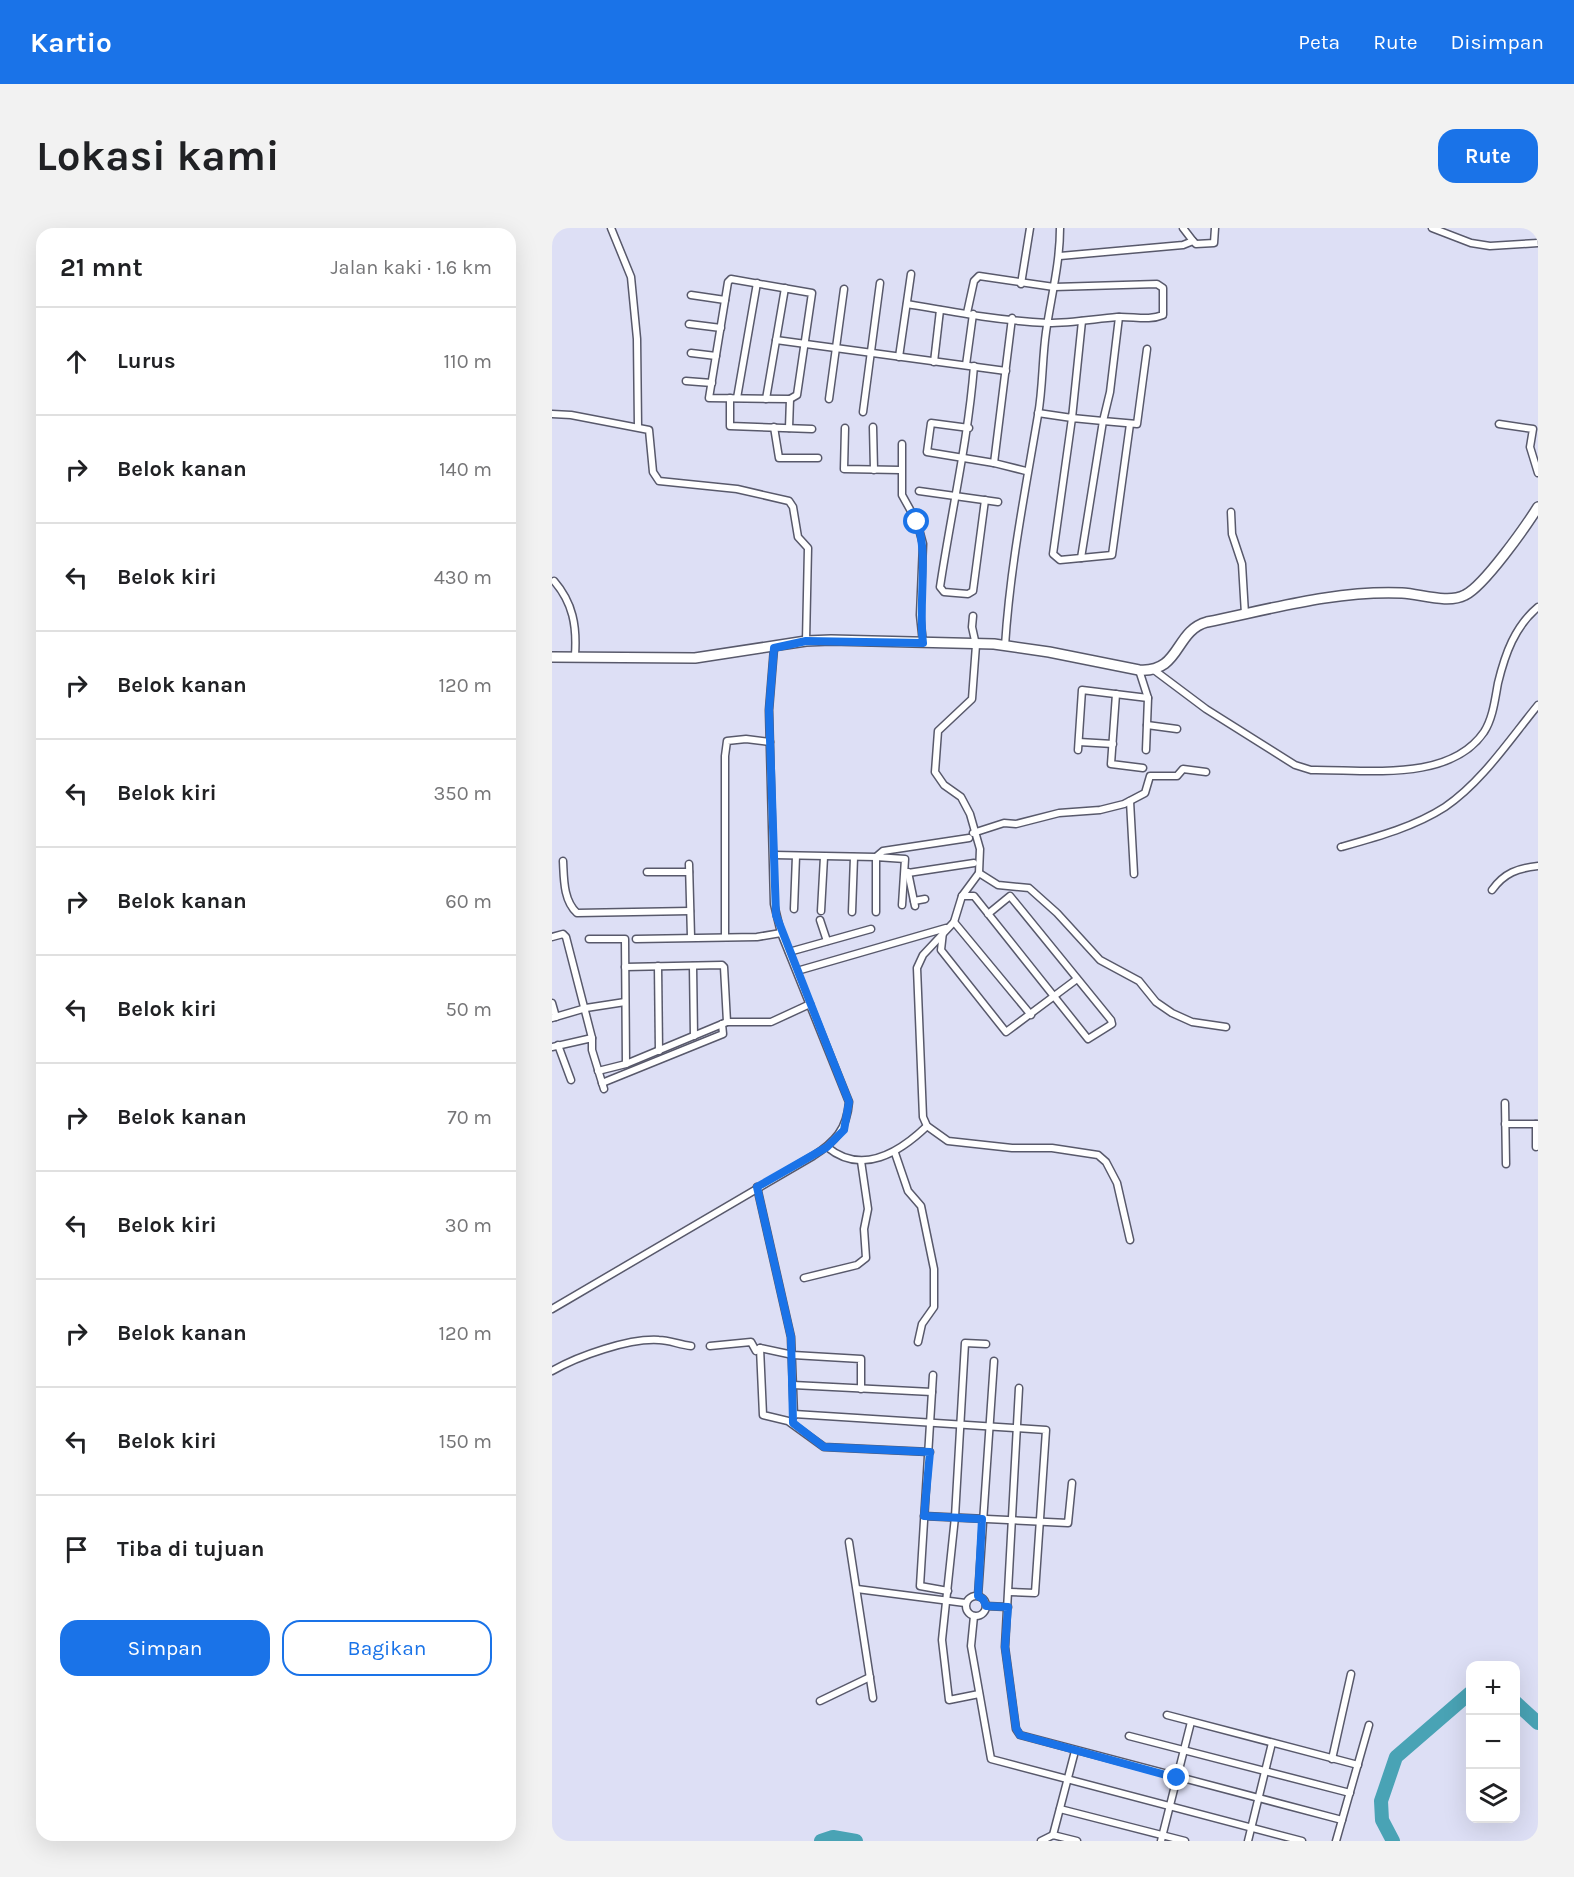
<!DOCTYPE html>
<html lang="id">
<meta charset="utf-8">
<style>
body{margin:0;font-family:Karla,sans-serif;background:#f2f2f2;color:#202124}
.controls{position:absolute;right:18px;bottom:18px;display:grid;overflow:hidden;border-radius:12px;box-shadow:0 6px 24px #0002}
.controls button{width:54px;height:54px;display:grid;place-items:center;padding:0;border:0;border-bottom:2px solid #e0e0e0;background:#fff;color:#202124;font:30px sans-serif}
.stop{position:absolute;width:18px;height:18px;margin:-14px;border:4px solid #1a73e8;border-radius:50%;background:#fff}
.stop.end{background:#1a73e8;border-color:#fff;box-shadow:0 2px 6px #0008}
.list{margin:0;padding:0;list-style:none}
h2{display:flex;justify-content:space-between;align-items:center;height:78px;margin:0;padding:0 24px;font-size:26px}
h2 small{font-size:20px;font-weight:400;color:#757577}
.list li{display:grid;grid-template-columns:39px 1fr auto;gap:18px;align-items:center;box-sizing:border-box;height:108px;padding:0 24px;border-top:2px solid #e0e0e0}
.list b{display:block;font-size:22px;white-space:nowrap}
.list em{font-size:20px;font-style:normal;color:#757577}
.actions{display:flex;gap:12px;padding:18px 24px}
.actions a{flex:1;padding:14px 0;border:2px solid #1a73e8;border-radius:18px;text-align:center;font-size:21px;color:#1a73e8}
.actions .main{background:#1a73e8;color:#fff}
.icon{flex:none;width:33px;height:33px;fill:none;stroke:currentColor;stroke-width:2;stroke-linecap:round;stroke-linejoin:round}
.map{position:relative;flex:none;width:986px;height:1613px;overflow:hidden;border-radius:18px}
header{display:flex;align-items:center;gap:36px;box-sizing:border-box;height:84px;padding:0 30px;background:#1a73e8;color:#fff}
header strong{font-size:28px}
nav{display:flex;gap:33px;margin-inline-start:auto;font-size:21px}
.intro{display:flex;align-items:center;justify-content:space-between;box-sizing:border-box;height:144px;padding:0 36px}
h1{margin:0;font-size:42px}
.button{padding:15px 27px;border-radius:18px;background:#1a73e8;color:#fff;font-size:21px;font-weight:700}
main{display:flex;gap:36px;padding:0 36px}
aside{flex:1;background:#fff;border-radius:18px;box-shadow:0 6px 24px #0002}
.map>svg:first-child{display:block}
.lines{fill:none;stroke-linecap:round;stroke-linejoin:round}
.river{stroke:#49a3b5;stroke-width:14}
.street-casing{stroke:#58596b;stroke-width:9}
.secondary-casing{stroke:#58596b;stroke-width:12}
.street{stroke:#fff;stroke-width:6}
.secondary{stroke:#fff;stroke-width:9}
.route{stroke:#1a73e8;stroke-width:8}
</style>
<header>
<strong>Kartio</strong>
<nav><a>Peta</a><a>Rute</a><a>Disimpan</a></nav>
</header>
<div class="intro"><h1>Lokasi kami</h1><a class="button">Rute</a></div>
<main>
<aside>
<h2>21 mnt<small>Jalan kaki · 1.6 km</small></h2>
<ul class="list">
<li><svg class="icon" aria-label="ahead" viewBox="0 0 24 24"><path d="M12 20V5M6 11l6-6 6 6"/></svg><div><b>Lurus</b></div><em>110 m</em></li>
<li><svg class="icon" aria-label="right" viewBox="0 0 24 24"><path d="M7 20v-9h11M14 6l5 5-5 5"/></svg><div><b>Belok kanan</b></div><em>140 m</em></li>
<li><svg class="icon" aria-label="left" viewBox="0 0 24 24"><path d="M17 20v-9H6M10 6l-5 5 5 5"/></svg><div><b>Belok kiri</b></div><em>430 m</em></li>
<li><svg class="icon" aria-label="right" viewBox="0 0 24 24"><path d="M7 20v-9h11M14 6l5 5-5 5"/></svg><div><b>Belok kanan</b></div><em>120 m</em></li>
<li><svg class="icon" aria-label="left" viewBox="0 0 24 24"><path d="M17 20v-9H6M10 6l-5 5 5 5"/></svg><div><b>Belok kiri</b></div><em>350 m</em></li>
<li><svg class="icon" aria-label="right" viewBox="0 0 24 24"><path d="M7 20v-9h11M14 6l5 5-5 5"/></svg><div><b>Belok kanan</b></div><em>60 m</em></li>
<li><svg class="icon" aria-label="left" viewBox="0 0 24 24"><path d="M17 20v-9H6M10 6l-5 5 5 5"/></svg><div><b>Belok kiri</b></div><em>50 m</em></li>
<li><svg class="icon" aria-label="right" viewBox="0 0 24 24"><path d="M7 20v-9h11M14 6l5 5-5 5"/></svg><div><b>Belok kanan</b></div><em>70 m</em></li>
<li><svg class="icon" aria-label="left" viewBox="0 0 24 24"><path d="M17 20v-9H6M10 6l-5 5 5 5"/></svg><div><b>Belok kiri</b></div><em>30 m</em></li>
<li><svg class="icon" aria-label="right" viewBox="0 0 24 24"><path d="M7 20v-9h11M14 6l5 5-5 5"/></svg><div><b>Belok kanan</b></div><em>120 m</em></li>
<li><svg class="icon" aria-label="left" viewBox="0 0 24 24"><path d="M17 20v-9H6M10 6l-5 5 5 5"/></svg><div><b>Belok kiri</b></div><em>150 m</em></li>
<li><svg class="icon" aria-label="arrive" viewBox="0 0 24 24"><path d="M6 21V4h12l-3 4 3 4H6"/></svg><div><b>Tiba di tujuan</b></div></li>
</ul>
<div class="actions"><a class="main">Simpan</a><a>Bagikan</a></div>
</aside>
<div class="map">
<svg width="986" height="1613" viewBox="0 0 986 1613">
<rect width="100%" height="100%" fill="#dddff5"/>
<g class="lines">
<g class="river">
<polyline points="963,1474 986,1495"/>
<polyline points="269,1613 281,1609 304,1613"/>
<polyline points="841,1613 830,1592 829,1573 844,1529 918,1465"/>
</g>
<g class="street-casing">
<g id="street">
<polyline points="59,0 79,49 85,111 86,199"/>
<polyline points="631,0 641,13"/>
<polyline points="880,0 919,15 938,18 986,15"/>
<polyline points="508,28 631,17 641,13 644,16 662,15 663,0"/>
<polygon points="179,51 260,65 245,167 238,171 157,170 176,54"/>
<polyline points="469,56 478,0"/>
<polyline points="139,67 173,72"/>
<path d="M355,76c46,8 95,17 141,19 23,0 46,-4 69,-6 15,-1 32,4 46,-2v-27l-6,-4 -103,3 -75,-11 -5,5 -7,32"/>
<polyline points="567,89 558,164 551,193 585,196 595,121"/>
<polyline points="137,96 169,100"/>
<polyline points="224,112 454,143"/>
<polyline points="139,125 164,128"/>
<polyline points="347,129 359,46"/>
<polyline points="382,134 388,82"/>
<polyline points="414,137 421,86"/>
<path d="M422,138c-6,75 -23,147 -34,221l4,5 24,2 5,-3 12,-91"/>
<polyline points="134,153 160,155"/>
<polyline points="178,170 178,198 260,201"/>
<polyline points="185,170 205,55"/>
<polyline points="214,171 233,60"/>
<polyline points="277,171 292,61"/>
<polyline points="311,184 328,55"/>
<polyline points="486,185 520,190 530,93"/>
<polyline points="0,186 19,187 97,202 101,244 107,253 185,261 237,273 241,279 246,309 256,320 254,413"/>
<polygon points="520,190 551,193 529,330 508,332 501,326"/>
<polyline points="947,196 981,201 978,219 986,245"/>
<polyline points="222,199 227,230 266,230"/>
<polyline points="321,199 322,242"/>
<polyline points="237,200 238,171"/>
<polyline points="293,200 292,241 348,242"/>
<polyline points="417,200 379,195 375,224 442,235 474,243"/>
<polyline points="350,216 350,267 365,294 371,316 368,387 371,415"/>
<polyline points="442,235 460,90"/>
<polyline points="367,263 446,274"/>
<polyline points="679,284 680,306 690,336 693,386"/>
<polyline points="529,330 560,327 578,196"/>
<path d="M2,353c19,22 23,45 21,74"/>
<polyline points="421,388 420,399 424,417 420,471 386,503 383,544 392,557 409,569 418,586 428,621 427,645 410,668 402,694 371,727 365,740 371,889 375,898 396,913 460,920 500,920 546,927 554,934 565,955 578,1012"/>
<path d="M453,418c5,-79 20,-154 33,-231 5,-28 4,-55 8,-83 5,-35 14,-68 14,-104"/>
<polyline points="587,442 596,470 594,522"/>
<path d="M602,442l52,39 89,56 16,5c54,-1 138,13 173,-38 9,-14 11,-33 14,-49 7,-29 17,-57 40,-76"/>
<polyline points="564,466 559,536 591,540"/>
<polyline points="595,497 625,501"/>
<polyline points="527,514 561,516"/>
<polyline points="526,522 530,462 596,470"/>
<polyline points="578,573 582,646"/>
<polyline points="421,605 452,595 464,596 507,585 548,582 572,576 593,565 598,548 625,548 631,541 654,544"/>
<path d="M789,619c36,-10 73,-20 104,-40 37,-25 65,-68 93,-102"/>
<polyline points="222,627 324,629 331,623 417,610"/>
<path d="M11,633c1,17 0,39 14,52l113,-2"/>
<polyline points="137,636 139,709"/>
<polyline points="95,644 137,644"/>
<polyline points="356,644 363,678"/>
<polyline points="356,645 422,635"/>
<polyline points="427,645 446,657 477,660 505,685 548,732 587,753 604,774 620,785 640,794 674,799"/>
<path d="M940,662c12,-17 26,-22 46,-24"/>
<polyline points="410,668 422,668 426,673 536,811 560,796 559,792 458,668 436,686"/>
<polyline points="362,673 373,671"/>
<polyline points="242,681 244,628"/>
<polyline points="269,683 272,629"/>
<polyline points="300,684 302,629"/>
<polyline points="324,684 324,629 353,631 350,677"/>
<polyline points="268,692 275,713"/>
<polyline points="402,694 479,787"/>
<polyline points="391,704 389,722 454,804 525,751"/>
<polyline points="0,709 11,706 14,709 40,810"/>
<polyline points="173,709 173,528 175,513 194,511 218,514"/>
<polyline points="37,711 73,711 74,836"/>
<polyline points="84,711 205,709 229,705"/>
<polyline points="237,724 319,701"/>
<polyline points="106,738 107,823"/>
<polyline points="141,738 142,808"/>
<polyline points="73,739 170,737 172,739 175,794"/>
<polyline points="245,743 394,700"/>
<polyline points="0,775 4,789"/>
<polyline points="0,790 34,780 73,774"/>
<polyline points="6,817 19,852"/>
<polyline points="0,819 40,810 40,822 52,861"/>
<polyline points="46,843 74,836 175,794 219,794 258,776"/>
<polyline points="50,855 171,806 170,796"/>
<polyline points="953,875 954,936"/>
<polyline points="953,896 986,896"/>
<polyline points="984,896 984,919"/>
<path d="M275,919c35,29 73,5 100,-21"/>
<polyline points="343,925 356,963 369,978 382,1041 382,1079 370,1096 366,1114"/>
<polyline points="205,959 239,1109 242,1188"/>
<polyline points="252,1050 305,1037 314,1030 312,1001 316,981 309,933"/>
<path d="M0,1081l261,-153c22,-14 34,-27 36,-54l-68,-169 -7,-29 -5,-194 5,-62"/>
<polyline points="158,1118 199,1114 204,1123 208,1120 241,1127 309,1131 309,1161"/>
<polyline points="208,1120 211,1187 236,1193 272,1219 378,1224"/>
<path d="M0,1143c26,-15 77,-33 107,-31 10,0 21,5 32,6"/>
<polyline points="381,1147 368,1358 396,1363"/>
<polyline points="241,1157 380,1164"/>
<polyline points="467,1160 453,1419 464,1501 468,1507 790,1592"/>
<polyline points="242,1186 494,1202 483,1365 457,1364"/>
<polyline points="372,1288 516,1295 520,1255"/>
<polyline points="297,1314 321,1470"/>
<polyline points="305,1361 413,1375"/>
<circle cx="424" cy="1378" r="10"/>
<polyline points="426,1368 442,1133"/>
<polyline points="434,1378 456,1379"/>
<polyline points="422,1388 419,1418 439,1531 750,1613"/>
<polyline points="427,1466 397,1472 390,1412 403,1289 413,1115 434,1116"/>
<polyline points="268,1473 318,1449"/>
<polyline points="615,1487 806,1537"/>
<polyline points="577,1508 798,1565"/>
<polyline points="780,1531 799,1446"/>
<polyline points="508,1581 633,1613"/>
<polyline points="501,1607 523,1523"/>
<polyline points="489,1613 501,1607 525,1613"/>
<polyline points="609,1613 639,1494"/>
<polyline points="696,1613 720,1515"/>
<polyline points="784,1613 817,1497"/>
</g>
</g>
<g class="secondary-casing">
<path id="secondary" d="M0,429l143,1 111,-17 25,-1 163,4 55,8 90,18c42,3 35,-39 68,-48 64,-13 130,-32 195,-29 19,1 46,11 63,2 19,-9 61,-69 73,-88"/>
</g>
<use href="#street" class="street"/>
<use href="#secondary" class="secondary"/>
</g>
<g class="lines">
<path class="route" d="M365,294c12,31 1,84 6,121l-117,-2 -32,7 -5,62 7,205 73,187 -5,28 -17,17 -70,40 34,150 2,86 31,24 106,5 -6,64 58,3 -4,77 5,3 3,7 22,1 -3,40 11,81 4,7 157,43"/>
</g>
</svg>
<div class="controls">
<button>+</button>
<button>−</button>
<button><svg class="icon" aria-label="layers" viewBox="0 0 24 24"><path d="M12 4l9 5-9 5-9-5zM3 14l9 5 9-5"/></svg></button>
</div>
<div class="stop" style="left:365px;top:294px"></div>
<div class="stop end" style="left:625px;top:1550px"></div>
</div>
</main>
